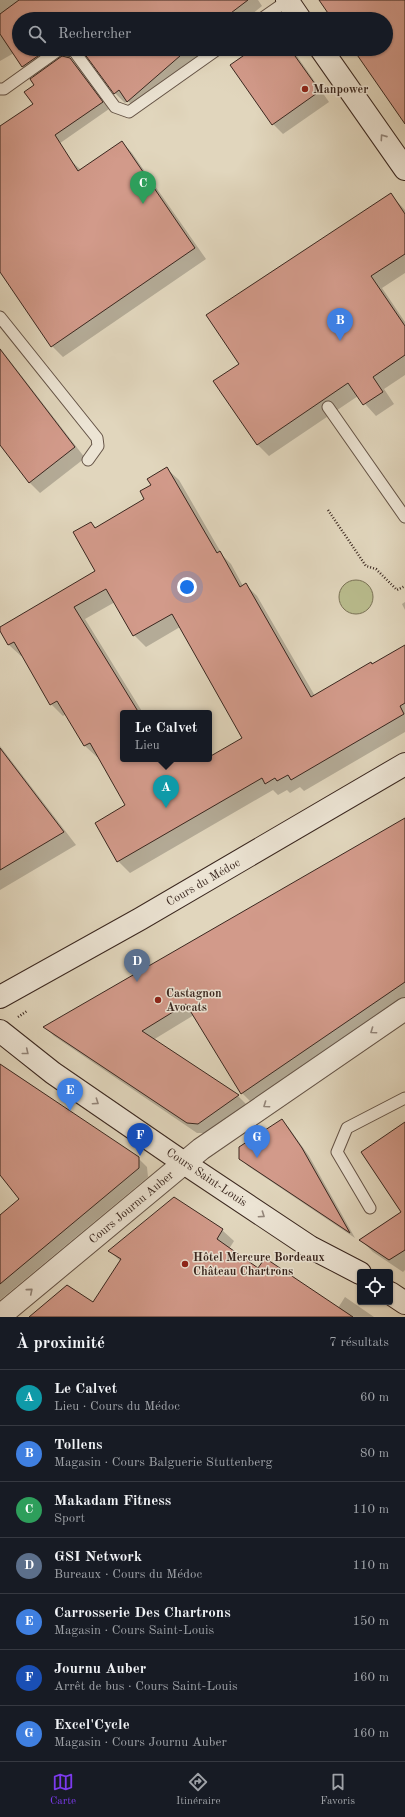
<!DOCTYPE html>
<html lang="fr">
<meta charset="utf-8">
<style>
body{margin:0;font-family:"Old Standard TT",serif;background:#20242c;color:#f1f3f6}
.controls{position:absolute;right:12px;bottom:12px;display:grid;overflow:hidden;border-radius:4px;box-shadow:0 1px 3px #0004}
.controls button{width:36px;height:36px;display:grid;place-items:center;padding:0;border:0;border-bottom:1px solid #363941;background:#171b24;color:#f1f3f6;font:20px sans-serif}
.you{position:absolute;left:187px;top:587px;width:14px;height:14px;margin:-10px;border:3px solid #fff;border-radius:50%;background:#1a73e8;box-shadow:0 0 0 6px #1a73e833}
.badge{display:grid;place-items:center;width:26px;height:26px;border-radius:50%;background:#7c3aed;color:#fff;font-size:13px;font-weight:700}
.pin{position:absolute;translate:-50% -33px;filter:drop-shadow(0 1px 2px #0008)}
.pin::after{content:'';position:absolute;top:21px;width:14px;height:12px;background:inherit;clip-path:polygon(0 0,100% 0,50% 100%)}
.popup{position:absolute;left:120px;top:710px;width:92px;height:52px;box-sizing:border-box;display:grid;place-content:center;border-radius:4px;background:#171b24;filter:drop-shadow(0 1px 3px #0005);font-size:13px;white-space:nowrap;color:#9ea1a6}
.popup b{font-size:15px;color:#f1f3f6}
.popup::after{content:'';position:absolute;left:50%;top:100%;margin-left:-8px;border:8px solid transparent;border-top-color:#171b24}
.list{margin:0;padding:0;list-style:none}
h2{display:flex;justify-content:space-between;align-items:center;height:52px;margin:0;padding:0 16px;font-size:17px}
h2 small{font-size:13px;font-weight:400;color:#9ea1a6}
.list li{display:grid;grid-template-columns:26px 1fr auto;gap:12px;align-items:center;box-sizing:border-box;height:56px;padding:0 16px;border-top:1px solid #363941}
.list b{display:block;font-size:15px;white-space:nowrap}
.list p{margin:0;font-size:13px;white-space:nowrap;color:#9ea1a6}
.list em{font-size:13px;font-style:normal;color:#9ea1a6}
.icon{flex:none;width:22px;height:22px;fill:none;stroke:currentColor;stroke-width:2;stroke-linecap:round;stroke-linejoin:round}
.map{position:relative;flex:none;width:405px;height:1317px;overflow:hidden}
.search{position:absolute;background:#171b24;box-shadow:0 1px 3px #0004;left:12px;right:12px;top:12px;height:44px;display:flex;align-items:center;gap:10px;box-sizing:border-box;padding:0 14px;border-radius:22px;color:#9ea1a6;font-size:15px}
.sheet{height:444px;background:#171b24}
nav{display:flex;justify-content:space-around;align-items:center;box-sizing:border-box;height:56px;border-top:1px solid #363941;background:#171b24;font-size:11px;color:#9ea1a6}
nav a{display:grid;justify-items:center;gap:2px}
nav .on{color:#7c3aed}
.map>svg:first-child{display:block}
.green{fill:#b9bc8d;stroke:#7a7256}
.shadow{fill:#0003;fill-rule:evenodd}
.building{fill:#d29a8a;stroke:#3a271f;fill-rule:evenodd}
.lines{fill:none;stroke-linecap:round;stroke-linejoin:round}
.lane-casing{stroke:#645346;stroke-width:13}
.street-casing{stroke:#645346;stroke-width:24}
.secondary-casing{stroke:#3a271f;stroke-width:24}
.path{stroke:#3a271f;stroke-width:2.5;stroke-dasharray:1 2;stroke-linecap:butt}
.lane{stroke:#ece4d4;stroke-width:11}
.street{stroke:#ece4d4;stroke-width:22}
.secondary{stroke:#ece4d4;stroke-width:22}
.oneway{stroke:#93867a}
.poi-dot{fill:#8f2418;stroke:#ece4d4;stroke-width:1.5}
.labels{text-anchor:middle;stroke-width:3;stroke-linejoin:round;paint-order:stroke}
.poi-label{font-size:12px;font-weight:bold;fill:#3a271f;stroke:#ece4d4;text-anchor:start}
.street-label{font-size:12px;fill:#3a271f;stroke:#ece4d4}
</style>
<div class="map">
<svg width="405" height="1317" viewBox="0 0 405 1317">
<rect width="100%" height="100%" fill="#e1d6bd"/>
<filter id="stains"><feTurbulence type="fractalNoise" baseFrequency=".005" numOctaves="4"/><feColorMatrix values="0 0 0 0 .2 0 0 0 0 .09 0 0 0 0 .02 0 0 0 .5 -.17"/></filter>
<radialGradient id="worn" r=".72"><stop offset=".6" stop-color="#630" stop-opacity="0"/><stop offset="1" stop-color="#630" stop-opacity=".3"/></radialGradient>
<circle class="green" cx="356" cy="597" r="17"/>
<g class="shadow">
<polygon points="0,0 258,0 262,6 246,19 19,19 19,49 210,49 138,111 128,101 125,103 115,93 86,54 72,52 67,53 61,57 70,58 77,66 109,109 53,148 34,104 36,85 34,77 23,67 14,53 0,61"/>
<polygon points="255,49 292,49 329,102 283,134 273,124"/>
<polygon points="0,137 69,159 81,170 122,142 132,153 206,259 63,357 52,346 0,270"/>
<polygon points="391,195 405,210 405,273 382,288 405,322 405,375 384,389 394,404 376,416 358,396 269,456 257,444 240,364"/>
<polygon points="0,348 85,458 40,493 29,482 0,444"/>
<path d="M167,469l12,11 44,76 8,8 12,22 2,-2 12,12 58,100 56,-33 2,1 32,-18v86l-101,59 -4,-4 -10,6 -3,-3 -9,5 -5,-5 -143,83 -12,-12 -22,-38 31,-17 -29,-49h-1l-12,-11 -19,-32 -3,2 -12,-12 -28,-49 -2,1 -12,-11 -9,-17 97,-57 -6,-48 5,5 50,-29 7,-13zM115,602l19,33 12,12 34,-20 63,111 -34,21h-86v-46h20l-58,-94z"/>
<polygon points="405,602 405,610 402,604"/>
<polygon points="0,746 76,845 0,890"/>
<polygon points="405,820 405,998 252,1103 242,1093 194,1015 153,1040 238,1096 247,1105 208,1133 197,1133 54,1036 45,1027"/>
<polygon points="0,1065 138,1158 147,1167 148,1177 0,1300 0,1216 21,1199 0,1174"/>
<polygon points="282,1120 289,1128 309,1156 355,1238 248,1166 240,1158"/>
<polygon points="405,1124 405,1270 403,1272 373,1252 361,1240 402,1212"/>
<polygon points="174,1198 222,1230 234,1241 229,1249 259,1269 338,1308 345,1297 374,1317 30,1317 93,1303 121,1262 110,1251"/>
</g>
<g class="building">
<polygon points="19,0 248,0 223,19 19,19 19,49 48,49 22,67 0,34 0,14"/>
<polygon points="319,0 405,0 405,124 353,49 386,49 386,19 332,19"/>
<polygon points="81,49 188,49 127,102 119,90 114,94"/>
<polygon points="253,49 290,49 320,91 272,125 230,65"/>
<polygon points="62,56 70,58 103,102 55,135 78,171 122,141 195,248 51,347 0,272 0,126 33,104 24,92 34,85 30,79"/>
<polygon points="391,193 405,214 405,254 371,276 405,326 405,355 373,377 383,392 363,405 348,383 257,445 213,381 239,364 206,315"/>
<polygon points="0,349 75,447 29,483 0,445"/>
<path d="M167,467l50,86 3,-2 20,36 6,-4 65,114 60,-35 1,2 33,-19v58l-5,3 4,8 -113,66 -3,-5 -11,6 -2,-3 -10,6 -3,-6 -145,84 -22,-39 30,-18 -35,-62 -6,3 -27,-45 -7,4 -36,-63 -6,3 -8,-14v-4l95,-56 -22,-39 18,-10 4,6 49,-29 -4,-8 11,-6 -4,-6zM106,589l27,47 39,-22 70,124 -33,19v2h-86v-46h16l-65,-106z"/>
<polygon points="0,748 64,832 0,870"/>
<polygon points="405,818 405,982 241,1094 186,1004 142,1031 239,1095 198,1124 187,1123 43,1027"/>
<polygon points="0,1064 139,1157 139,1168 0,1284 0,1215 19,1199 0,1175"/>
<polygon points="282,1119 302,1148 350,1233 239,1159 239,1147"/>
<polygon points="405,1122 405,1250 389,1260 359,1240 401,1212 361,1152"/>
<polygon points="174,1197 223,1229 217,1239 258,1268 265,1258 353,1317 29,1317 67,1285 93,1302 121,1259 108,1251"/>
</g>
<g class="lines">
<g class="lane-casing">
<g id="lane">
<polyline points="261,19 287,1"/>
<polyline points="0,89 4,89 60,49 74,51 115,107 129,112 218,49"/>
<polyline points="0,317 97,438 98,446 88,460"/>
<polyline points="328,407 405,517"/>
<polyline points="370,1208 337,1152 347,1128 405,1098"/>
</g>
</g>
<g class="street-casing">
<polyline id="street" points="0,1316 201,1149 405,1009"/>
</g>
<g class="secondary-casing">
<g id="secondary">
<polyline points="287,0 300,19"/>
<polyline points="321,49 405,169"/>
<polyline points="0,997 140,919 405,764"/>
<polyline points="0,1031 53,1073 184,1163 310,1247 360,1273"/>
<polyline points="390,1293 405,1303"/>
</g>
</g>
<g class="path">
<polyline points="328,510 366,566 376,569 397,590 405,586"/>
<polyline points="18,1017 27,1011"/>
</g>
<use href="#lane" class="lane"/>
<use href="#street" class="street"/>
<use href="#secondary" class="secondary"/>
</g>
<defs><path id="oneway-chevron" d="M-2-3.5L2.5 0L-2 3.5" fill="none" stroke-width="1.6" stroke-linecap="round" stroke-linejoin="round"/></defs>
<g class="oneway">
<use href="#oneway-chevron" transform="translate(383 137) rotate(-125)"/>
<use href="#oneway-chevron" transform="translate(373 1031) rotate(145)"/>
<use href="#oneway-chevron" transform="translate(26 1052) rotate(39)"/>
<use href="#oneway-chevron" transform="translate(96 1102) rotate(34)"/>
<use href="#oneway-chevron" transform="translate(266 1105) rotate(145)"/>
<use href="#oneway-chevron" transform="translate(262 1215) rotate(34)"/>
<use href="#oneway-chevron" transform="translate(30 1291) rotate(-40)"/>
</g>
<g class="poi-dot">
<circle cx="305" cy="89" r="4"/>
<circle cx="158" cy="1000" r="4"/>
<circle cx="185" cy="1264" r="4"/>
</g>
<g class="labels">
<g class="poi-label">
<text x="313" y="93">Manpower</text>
<text x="166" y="997">Castagnon<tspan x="166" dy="14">Avocats</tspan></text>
<text x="193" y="1261">Hôtel Mercure Bordeaux<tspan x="193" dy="14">Château Chartrons</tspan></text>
</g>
<g class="street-label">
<text transform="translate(203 882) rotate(-30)" y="4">Cours du Médoc</text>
<text transform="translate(207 1177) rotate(34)" y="4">Cours Saint-Louis</text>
<text transform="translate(131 1207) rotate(-40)" y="4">Cours Journu Auber</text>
</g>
</g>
<rect width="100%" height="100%" filter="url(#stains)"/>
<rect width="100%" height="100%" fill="url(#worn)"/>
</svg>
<div class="controls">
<button><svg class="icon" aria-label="locate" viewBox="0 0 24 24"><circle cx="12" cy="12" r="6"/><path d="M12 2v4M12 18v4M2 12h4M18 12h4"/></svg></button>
</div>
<div class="you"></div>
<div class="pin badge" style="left:166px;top:808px;background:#0f9aa8">A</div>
<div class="popup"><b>Le Calvet</b>Lieu</div>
<div class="pin badge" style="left:340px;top:341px;background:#3f7fe0">B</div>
<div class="pin badge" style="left:143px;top:204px;background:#2e9e5b">C</div>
<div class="pin badge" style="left:137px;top:982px;background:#5c6f8a">D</div>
<div class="pin badge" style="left:70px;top:1111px;background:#3f7fe0">E</div>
<div class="pin badge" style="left:140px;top:1156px;background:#1a4fb4">F</div>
<div class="pin badge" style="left:257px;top:1158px;background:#3f7fe0">G</div>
<div class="search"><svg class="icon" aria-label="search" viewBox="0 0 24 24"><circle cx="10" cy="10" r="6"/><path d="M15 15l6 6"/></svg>Rechercher</div>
</div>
<section class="sheet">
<h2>À proximité<small>7 résultats</small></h2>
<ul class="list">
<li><span class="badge" style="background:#0f9aa8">A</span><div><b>Le Calvet</b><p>Lieu · Cours du Médoc</p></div><em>60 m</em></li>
<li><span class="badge" style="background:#3f7fe0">B</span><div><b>Tollens</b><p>Magasin · Cours Balguerie Stuttenberg</p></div><em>80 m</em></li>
<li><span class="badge" style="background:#2e9e5b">C</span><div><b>Makadam Fitness</b><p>Sport</p></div><em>110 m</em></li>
<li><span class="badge" style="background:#5c6f8a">D</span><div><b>GSI Network</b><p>Bureaux · Cours du Médoc</p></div><em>110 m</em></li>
<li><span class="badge" style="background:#3f7fe0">E</span><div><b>Carrosserie Des Chartrons</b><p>Magasin · Cours Saint-Louis</p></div><em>150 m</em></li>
<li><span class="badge" style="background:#1a4fb4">F</span><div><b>Journu Auber</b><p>Arrêt de bus · Cours Saint-Louis</p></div><em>160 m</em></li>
<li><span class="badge" style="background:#3f7fe0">G</span><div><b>Excel'Cycle</b><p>Magasin · Cours Journu Auber</p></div><em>160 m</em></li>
</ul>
</section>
<nav>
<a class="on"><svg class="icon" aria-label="map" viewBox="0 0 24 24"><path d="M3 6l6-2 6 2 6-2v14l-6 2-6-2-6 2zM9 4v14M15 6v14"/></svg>Carte</a>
<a><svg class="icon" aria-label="directions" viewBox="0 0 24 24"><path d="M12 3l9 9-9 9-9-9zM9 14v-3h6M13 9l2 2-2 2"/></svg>Itinéraire</a>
<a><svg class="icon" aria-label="saved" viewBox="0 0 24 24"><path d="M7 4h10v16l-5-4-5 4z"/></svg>Favoris</a>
</nav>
